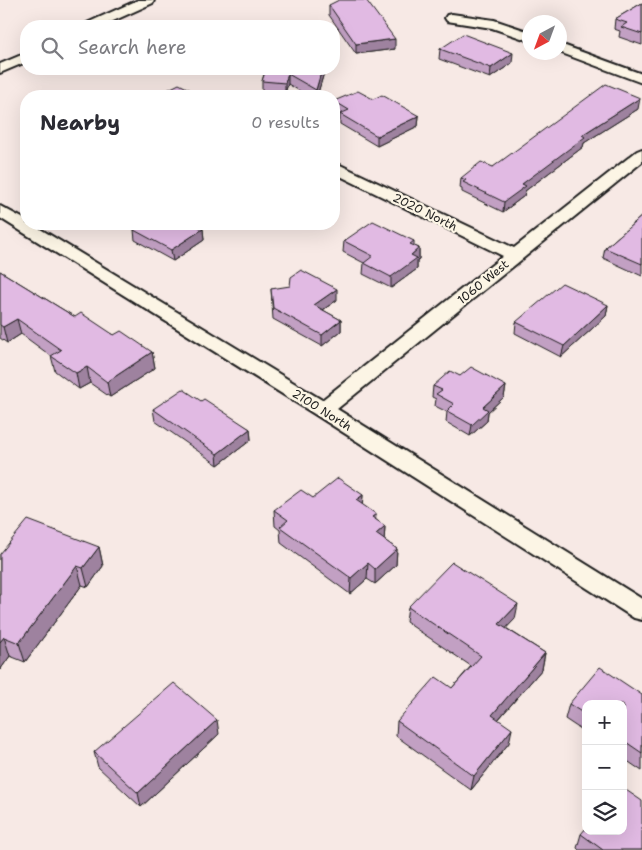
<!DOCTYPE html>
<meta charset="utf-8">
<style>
body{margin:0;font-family:"Shantell Sans",sans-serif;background:#f2f2f3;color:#2b2b33}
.controls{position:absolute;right:15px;bottom:15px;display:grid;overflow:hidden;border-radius:10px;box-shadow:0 5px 20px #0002}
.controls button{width:45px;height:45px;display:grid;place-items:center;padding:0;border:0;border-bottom:1px solid #e1e1e2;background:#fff;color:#2b2b33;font:25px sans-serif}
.compass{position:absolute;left:522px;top:15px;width:45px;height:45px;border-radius:50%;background:#fff;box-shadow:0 5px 20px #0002;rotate:221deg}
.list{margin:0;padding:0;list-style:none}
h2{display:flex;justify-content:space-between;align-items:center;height:65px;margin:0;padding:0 20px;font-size:21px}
h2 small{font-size:16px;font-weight:400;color:#7c7c81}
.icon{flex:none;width:28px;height:28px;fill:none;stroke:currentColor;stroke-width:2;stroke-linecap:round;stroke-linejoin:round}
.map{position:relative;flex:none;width:642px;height:850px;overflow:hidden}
.search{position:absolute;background:#fff;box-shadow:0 5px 20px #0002;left:20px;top:20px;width:320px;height:55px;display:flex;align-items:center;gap:12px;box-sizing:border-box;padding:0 18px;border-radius:20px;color:#7c7c81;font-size:19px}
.panel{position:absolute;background:#fff;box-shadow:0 5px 20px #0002;left:20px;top:90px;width:320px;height:140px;border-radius:20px}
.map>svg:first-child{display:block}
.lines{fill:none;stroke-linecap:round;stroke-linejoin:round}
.minor-casing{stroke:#1c1c1c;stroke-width:4}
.minor{fill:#fcf5e5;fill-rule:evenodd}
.wall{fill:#c2a0c3;stroke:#1c1c1c}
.shaded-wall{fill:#9e829f;stroke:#1c1c1c}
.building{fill:#e1bae3;stroke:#1c1c1c}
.labels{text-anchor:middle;stroke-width:4.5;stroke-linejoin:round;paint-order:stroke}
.street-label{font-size:12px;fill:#1c1c1c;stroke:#fcf5e5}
</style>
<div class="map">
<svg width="642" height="850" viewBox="0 0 642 850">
<rect width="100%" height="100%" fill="#f7e9e5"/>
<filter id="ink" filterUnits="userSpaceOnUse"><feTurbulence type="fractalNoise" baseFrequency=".02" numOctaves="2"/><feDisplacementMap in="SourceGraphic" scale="10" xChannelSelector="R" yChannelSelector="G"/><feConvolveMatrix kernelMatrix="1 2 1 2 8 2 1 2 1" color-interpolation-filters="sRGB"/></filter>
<g filter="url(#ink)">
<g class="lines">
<g class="minor-casing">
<g id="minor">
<polygon points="138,0 154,0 153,3 102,26 85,26 87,23"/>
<polygon points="452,14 494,20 530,32 530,41 492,28 447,21 445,18 447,15"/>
<polygon points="560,44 642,74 642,83 559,52"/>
<polygon points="26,53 26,62 0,73 0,64"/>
<polygon points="642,149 642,162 337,409 642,599 642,620 634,618 316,415 0,218 0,206 26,220 26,224 32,224 322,400 503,256 334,173 334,162 514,248 637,151"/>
</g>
</g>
<use href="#minor" class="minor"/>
</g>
<g class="wall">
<polygon points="642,3 642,45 619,37 620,31 614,29 615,19"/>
<polygon points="329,5 395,49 356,54 329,15"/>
<polygon points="440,49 512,63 490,78 439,59"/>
<polygon points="265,69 323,69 323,76 317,96 308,96 288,84 285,93 262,91 262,81 265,71"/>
<polygon points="373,99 419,116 418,126 377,146 340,124 340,115 334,111 334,101"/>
<polygon points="638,109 584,143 583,147 525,191 524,196 503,212 462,192 462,189 460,188 461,178 493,167"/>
<polygon points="642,216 642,276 603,258 605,248"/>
<polygon points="134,227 203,229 204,240 173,261 135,240 134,230"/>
<polygon points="344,241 414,241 414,246 419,248 419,259 417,260 417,269 391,288 363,274 364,263 343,252"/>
<polygon points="0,271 75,317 152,352 155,368 110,397 90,383 79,389 55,371 51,356 21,334 7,343 0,338"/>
<polygon points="271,289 337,300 323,310 341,320 341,331 322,346 273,319"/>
<polygon points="608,305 606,316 561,357 515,333 516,322"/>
<polygon points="460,376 506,386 504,397 488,412 487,421 470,436 446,422 447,412 435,406 436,399 432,397 433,386"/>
<polygon points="201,401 250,429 251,440 218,465 155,421 153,409"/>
<polygon points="363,495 362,504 376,520 385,526 384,540 397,549 396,565 375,584 367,579 350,594 281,543 280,530 275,526 274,510 313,498"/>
<polygon points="99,547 103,566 88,587 82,585 25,662 10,656 0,670 0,554"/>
<polygon points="408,607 515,619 506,628 545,653 542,669 498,720 509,743 471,790 396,736 397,721 452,688 471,666 406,622"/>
<polygon points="642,695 642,771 623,758 623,704 586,704 586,733 565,719 569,704"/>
<polygon points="219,734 141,807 98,767 94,752"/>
<polygon points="581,834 642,850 579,850 577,848"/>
</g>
<g class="shaded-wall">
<polygon points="395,39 395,49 356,54 356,44"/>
<polygon points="513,53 512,63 490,78 491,68"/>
<polygon points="322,69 323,69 323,76 317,96 316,96 316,90"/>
<polygon points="288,74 288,84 285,93 285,83"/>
<polygon points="640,98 638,109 584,143 583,147 525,191 524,196 503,212 504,202 522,184 582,135"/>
<polygon points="419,116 418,126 377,146 377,136"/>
<polygon points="203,229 204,240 173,261 171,250"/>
<polygon points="419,248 419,259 417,260 417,269 391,288 391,277 411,255"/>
<polygon points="337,289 337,300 314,316 314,305"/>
<polygon points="608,305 606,316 561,357 564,346"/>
<polygon points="17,319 21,334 7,343 3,327"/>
<polygon points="341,320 341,331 322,346 322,335"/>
<polygon points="152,352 155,368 110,397 107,382"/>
<polygon points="87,367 90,383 79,389 76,373"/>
<polygon points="506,386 504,397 488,412 487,421 470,436 472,425 483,407"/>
<polygon points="250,429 251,440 218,465 217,454"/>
<polygon points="363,495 362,511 356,500"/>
<polygon points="376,514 375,529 372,517"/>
<polygon points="385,526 384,542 376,534"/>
<polygon points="99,547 103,566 88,587 83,568"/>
<polygon points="397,549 396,565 375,584 375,569"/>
<polygon points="368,563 367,579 350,594 351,578"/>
<polygon points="77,566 82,585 25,662 19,643"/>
<polygon points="518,604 515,619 496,639 499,624"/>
<polygon points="4,637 10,656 0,670 0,642"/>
<polygon points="545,653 542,669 489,730 492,715"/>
<polygon points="217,720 219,734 141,807 138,793"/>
<polygon points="512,729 509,743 471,790 474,776"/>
</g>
<g class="building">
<polygon points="339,0 366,0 395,39 356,44 329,5"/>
<polygon points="642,3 642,34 621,27 627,23 615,19"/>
<polygon points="463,34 513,53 491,68 440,49"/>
<polygon points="266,69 322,69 316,90 288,74 285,83 262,81"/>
<polygon points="179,84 203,96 155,96"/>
<polygon points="606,84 640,98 582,135 585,137 522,184 526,186 504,202 463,182 466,180 461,178 481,162 493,167"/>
<polygon points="358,91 373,99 382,95 419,116 377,136 340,114 349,110 334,101"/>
<polygon points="642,216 642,264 605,248"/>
<polygon points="373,221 414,241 410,244 419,248 411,255 417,258 391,277 364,263 373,256 344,241"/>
<polygon points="139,224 193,224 203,229 171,250 134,230 136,228 134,227"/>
<polygon points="301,270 337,289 314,305 341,320 322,335 273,308 271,289 290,286 291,277"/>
<polygon points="0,271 75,317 81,313 114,335 121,331 152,352 107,382 87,367 76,373 51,356 61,350 17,319 3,327 0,325"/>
<polygon points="562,283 608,305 564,346 516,322"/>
<polygon points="471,367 506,386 483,407 488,410 472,425 447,411 454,404 436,394 442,390 433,386 450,371 460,376"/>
<polygon points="183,389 201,401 204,399 250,429 217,454 153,409"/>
<polygon points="338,478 363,495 356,500 376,514 372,517 385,526 376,534 397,549 375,569 368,563 351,578 280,527 288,520 274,510 301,490 313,498"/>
<polygon points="28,520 99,547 83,568 77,566 19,643 4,637 0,642 0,554"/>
<polygon points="452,562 518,604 499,624 545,653 492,715 512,729 474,776 397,721 436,677 452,688 481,656 408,607"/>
<polygon points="600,667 642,695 642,753 623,740 623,704 586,704 586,715 569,704"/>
<polygon points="174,683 217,720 138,793 94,752"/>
<polygon points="623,788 642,801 642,850 603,850 581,834 586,828 586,831 623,831"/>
</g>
</g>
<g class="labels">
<g class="street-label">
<text transform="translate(425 212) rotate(26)" y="4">2020 North</text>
<text transform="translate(483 282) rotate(-39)" y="4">1060 West</text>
<text transform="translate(322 410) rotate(32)" y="4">2100 North</text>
</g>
</g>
</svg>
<div class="controls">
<button>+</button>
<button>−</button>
<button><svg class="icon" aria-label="layers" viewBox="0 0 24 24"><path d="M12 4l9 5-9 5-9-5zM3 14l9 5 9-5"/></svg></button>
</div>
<svg class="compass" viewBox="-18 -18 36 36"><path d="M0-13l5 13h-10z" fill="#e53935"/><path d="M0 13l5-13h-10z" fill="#7c7c81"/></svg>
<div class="search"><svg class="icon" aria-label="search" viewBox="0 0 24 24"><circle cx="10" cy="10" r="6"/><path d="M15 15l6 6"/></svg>Search here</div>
<section class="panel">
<h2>Nearby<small>0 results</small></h2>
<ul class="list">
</ul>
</section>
</div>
